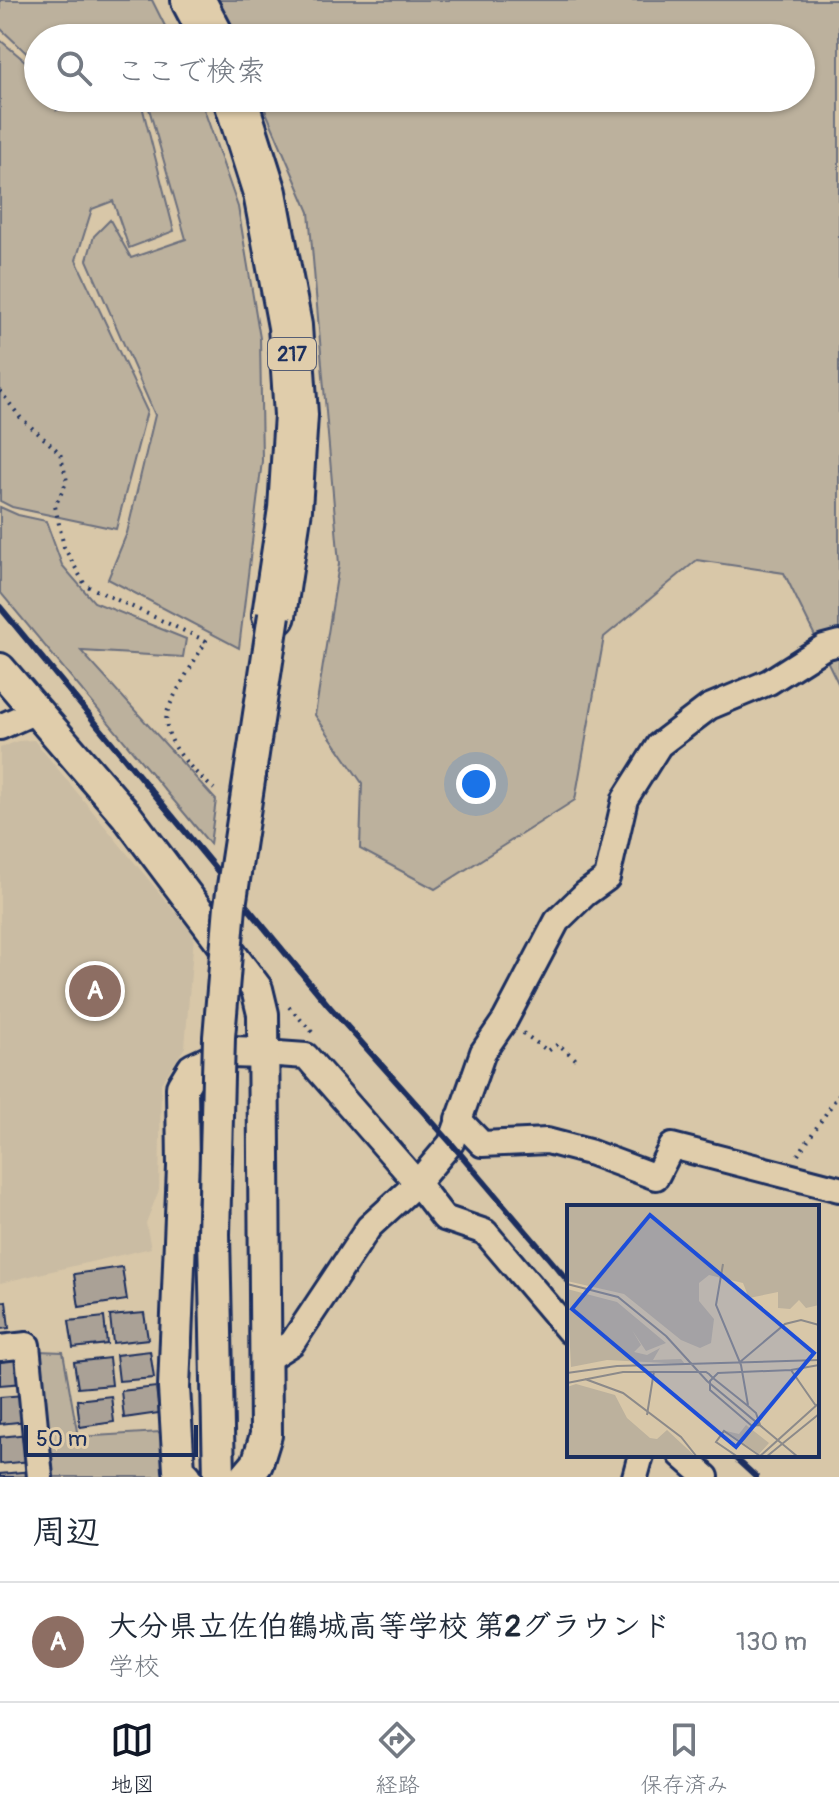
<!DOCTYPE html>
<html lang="ja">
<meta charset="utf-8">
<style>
body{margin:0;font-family:Pangolin,"Klee One",sans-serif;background:#f2f2f3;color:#1f2937}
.scale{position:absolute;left:24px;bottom:20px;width:174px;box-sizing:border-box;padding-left:8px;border:4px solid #1b2f5e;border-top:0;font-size:22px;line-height:28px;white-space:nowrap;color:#1b2f5e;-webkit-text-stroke:6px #e0cdab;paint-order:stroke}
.you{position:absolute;left:476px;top:784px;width:28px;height:28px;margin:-20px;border:6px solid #fff;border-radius:50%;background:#1a73e8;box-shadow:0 0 0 12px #1a73e833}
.badge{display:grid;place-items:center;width:52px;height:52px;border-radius:50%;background:#111827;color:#fff;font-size:26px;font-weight:700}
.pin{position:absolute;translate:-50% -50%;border:4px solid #fff;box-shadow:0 2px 8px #0006}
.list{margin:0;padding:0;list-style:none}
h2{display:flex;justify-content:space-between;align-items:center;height:104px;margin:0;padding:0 32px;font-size:34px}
h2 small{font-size:26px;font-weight:400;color:#747a83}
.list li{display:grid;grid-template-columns:52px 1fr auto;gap:24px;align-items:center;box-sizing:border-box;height:120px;padding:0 32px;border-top:2px solid #e0e1e3}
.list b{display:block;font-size:30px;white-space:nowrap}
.list p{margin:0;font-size:26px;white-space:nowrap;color:#747a83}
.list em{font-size:26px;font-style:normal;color:#747a83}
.icon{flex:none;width:44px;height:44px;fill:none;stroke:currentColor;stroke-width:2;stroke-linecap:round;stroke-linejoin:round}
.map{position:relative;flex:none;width:839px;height:1477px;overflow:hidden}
.search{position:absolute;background:#fff;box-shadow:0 2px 6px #0004;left:24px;right:24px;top:24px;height:88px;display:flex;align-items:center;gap:20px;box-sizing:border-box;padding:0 28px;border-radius:44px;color:#747a83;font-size:30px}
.sheet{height:224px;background:#fff}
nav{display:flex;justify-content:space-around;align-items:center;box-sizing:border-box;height:112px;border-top:2px solid #e0e1e3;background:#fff;font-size:22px;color:#747a83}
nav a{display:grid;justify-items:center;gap:4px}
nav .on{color:#111827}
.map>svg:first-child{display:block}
.built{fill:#cabca3}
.green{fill:#bcb19d;stroke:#6c707e;stroke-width:2}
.building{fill:#aaa196;stroke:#1b2f5e;stroke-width:2}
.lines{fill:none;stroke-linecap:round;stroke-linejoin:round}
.minor-casing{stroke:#1b2f5e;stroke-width:30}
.tertiary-casing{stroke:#1b2f5e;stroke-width:36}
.trunk-casing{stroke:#1b2f5e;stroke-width:48}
.path{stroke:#1b2f5e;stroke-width:4;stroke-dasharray:2 6;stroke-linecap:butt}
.minor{stroke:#e0cdab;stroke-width:24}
.tertiary{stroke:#e0cdab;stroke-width:30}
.trunk{stroke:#e0cdab;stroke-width:42}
.rail{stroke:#1b2f5e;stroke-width:6}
.tertiary-bridge-casing{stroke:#1b2f5e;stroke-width:36;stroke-linecap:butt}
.tertiary-bridge{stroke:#e0cdab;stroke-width:30}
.labels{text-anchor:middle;stroke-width:6;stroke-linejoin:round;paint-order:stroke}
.shield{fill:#e0cdab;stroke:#565e75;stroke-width:2}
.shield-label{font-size:20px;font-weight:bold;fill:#1b2f5e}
.inset-road{fill:none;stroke:#8c8a8a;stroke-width:2}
.view{fill:#1d4ed8;fill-opacity:0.15;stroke:#1d4ed8;stroke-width:4}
.inset-edge{fill:none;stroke:#1b2f5e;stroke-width:4}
</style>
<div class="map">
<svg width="839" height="1477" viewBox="0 0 839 1477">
<rect width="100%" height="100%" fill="#d8c7a8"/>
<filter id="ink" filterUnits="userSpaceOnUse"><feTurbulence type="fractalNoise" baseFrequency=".0125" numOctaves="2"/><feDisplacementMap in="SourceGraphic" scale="16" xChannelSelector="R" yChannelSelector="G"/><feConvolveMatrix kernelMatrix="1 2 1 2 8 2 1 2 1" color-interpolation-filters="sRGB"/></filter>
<g filter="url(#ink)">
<polygon class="built" points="34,740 194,935 185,1047 161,1083 159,1190 146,1223 151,1248 0,1283 0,748 18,741"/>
<g class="green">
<polygon points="0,0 152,0 171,38 38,38 38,64 0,28"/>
<polygon points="218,0 839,0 839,685 784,573 697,560 604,637 575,800 435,889 360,849 362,783 315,715 339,564 309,212 260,98 801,98 801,38 234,38"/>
<polygon points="0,40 38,72 38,98 64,98 57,110 116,98 140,98 174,231 129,248 113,201 92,209 76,260 147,411 116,529 12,507 0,501"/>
<polygon points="146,98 200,98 238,207 260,338 262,461 239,648 108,579 127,533 155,415 87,260 94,236 110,220 131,258 186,239"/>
<polygon points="0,507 18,515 46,521 62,565 94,602 186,639 183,657 81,651 216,800 210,844 0,592"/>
<polygon points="38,1351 63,1352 78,1437 160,1432 166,1472 169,1477 51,1477"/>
</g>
<g class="building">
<polygon points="122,1267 127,1300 79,1307 74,1274"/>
<polygon points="6,1301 9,1328 0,1329 0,1302"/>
<polygon points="144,1313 148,1339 113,1343 110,1316"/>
<polygon points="104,1317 107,1344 73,1348 69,1321"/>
<polygon points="150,1351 154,1378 119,1381 116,1355"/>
<polygon points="21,1356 24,1383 0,1385 0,1358"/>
<polygon points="109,1358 112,1385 78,1388 74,1362"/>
<polygon points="156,1387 159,1413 124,1418 121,1391"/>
<polygon points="24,1395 27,1421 0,1424 0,1397"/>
<polygon points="111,1396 114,1422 80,1427 77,1400"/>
<polygon points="28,1434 31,1461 0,1464 0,1437"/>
<polygon points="32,1471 33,1477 0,1477 0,1474"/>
</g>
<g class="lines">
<g class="minor-casing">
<g id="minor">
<polyline points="0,727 36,711"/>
<polyline points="264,1053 306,1056 417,1183 444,1218 485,1232 569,1331"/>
<polyline points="458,1119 482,1144 547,1141 589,1152 656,1177 672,1146 839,1189"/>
<polyline points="0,1348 27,1345 40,1477"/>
<polyline points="265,1360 292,1343 369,1227 417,1183 451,1143 483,1052 505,1020 557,921 585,894 607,878 625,799 659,745 709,707 769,682 824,647 839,643"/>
<polyline points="681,1455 706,1477"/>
<polyline points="635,1477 641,1455"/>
</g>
</g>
<g class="tertiary-casing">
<g id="tertiary">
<polyline points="0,669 126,815 257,989 263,1014 266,1435 257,1464 246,1477"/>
<polyline points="214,1234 219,1477"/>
<polyline points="186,1477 179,1470 174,1388 183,1167 182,1087 193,1069 230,1052 264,1053"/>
</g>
</g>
<g class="trunk-casing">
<g id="trunk">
<polyline points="193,0 213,38"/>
<polyline points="235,98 265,193 290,326 296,415 290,509 274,615"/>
</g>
</g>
<g class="path">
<path d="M0,391l20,26 40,36 7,28 -12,25 9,41 21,38 121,56c-9,16 -35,57 -39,72 -6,28 28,60 47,76"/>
<polyline points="289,1007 313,1033"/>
<polyline points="523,1033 548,1051 558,1044 579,1062"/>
<polyline points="798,1155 839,1094"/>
</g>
<use href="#minor" class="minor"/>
<use href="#tertiary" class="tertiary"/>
<use href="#trunk" class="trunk"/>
<g class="rail">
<polyline points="0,607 328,1005 451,1143 569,1282"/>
<polyline points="732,1455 756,1477"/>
</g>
<g class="tertiary-bridge-casing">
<polyline id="tertiary-bridge" points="214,1234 219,1037 230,906 274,615"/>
</g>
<use href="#tertiary-bridge" class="tertiary-bridge"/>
</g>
</g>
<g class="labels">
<rect class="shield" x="268" y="338" width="48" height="32" rx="6"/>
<g class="shield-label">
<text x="292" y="361">217</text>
</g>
</g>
<g transform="translate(567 1205)">
<rect width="252" height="252" fill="#d8c7a8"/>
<path d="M0,0h252v100l-13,3 -7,-8 -9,9 -12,-1v-16l-29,6 -6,-15 -34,-8 -10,8v18l15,18 -3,24 -11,5 -19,-8 -57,-46 -57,-13zM0,84l50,13 49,41 -20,8 -14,-21 9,15 -7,7 13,3 13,-7 -7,12 28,-1 4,5 -78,-4 -36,7zM9,179l39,11 12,23 23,20 7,1 10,-9 29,27h-129v-70zM179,220l23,18 -10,11 -33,-23 13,3z" fill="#bcb19d"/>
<path class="inset-road" d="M156,59l-7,41 25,60 7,40M0,79l51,13 48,39M99,131l41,45 91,76M173,157l45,-38 16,-4 18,5M224,165l28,-5M0,168l50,-7 202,-6M18,174l38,14 58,44 16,20M0,178l56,-11h83l3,2 4,4 35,28 8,7 4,12 -8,1 -42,-36v-9l8,-8 73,-3 25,36M80,210l7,-44M171,252l-22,-15 8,-11 36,25M192,252l60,-54M199,252l53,-43"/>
<path class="view" d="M83,10l164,138 -78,94 -164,-138z"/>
<rect width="252" height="252" class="inset-edge"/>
</g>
</svg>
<div class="scale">50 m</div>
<div class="you"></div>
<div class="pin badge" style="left:95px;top:991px;background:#8d6e63">A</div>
<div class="search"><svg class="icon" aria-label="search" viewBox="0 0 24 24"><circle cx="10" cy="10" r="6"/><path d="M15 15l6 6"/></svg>ここで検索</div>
</div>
<section class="sheet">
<h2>周辺<small></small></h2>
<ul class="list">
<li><span class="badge" style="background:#8d6e63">A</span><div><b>大分県立佐伯鶴城高等学校 第2グラウンド</b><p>学校</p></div><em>130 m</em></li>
</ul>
</section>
<nav>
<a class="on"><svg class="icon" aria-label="map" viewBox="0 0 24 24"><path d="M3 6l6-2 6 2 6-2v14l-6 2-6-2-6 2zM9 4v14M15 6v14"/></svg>地図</a>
<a><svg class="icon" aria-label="directions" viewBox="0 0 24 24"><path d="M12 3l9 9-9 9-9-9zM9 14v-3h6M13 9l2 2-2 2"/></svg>経路</a>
<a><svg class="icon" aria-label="saved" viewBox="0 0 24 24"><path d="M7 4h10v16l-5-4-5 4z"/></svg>保存済み</a>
</nav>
